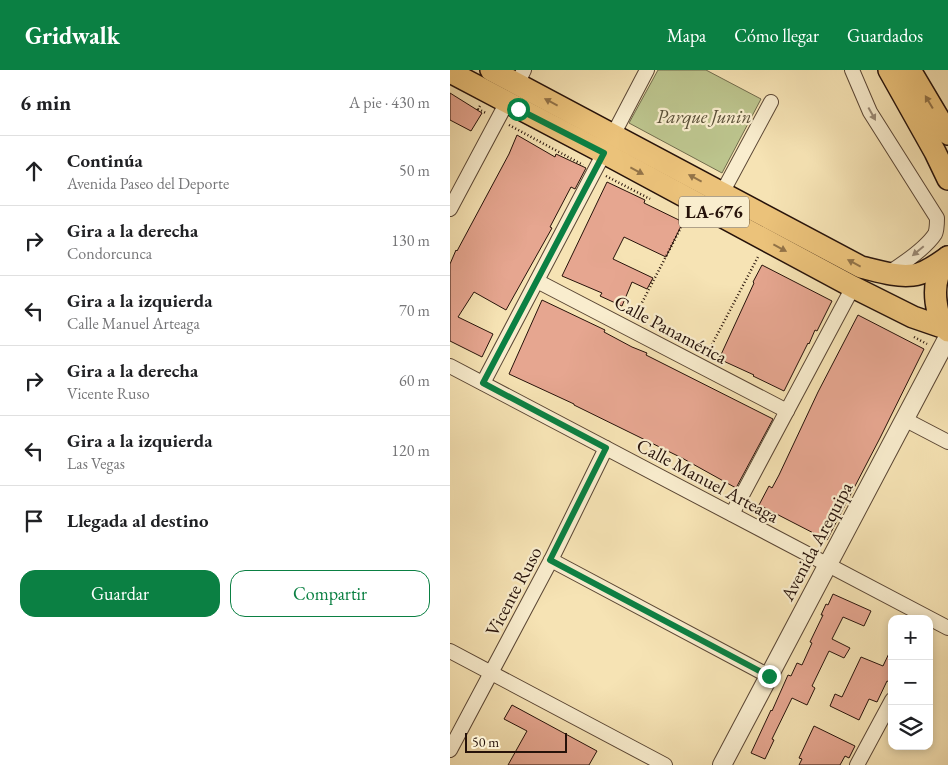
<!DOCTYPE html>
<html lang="es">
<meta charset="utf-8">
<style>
body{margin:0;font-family:"EB Garamond",serif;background:#f2f2f2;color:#202124}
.controls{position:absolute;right:15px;bottom:15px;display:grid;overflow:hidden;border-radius:10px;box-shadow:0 2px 8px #0003}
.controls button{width:45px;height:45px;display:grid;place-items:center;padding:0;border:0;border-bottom:1px solid #e0e0e0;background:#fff;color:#202124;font:25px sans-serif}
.scale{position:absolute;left:15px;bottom:12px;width:102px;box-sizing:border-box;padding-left:5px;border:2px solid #26120a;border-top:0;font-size:14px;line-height:18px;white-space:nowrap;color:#26120a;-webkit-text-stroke:4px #f9edce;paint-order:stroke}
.stop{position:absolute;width:15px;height:15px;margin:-11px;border:4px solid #0b8043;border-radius:50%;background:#fff}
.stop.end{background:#0b8043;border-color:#fff;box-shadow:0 1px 5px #0008}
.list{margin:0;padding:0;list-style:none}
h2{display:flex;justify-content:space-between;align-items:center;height:65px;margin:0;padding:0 20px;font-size:21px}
h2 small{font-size:16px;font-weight:400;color:#757577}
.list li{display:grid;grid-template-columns:32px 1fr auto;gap:15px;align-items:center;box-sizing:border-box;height:70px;padding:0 20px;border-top:1px solid #e0e0e0}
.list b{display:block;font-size:19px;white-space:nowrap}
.list p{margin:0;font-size:16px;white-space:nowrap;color:#757577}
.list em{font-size:16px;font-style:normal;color:#757577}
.actions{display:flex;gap:10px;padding:15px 20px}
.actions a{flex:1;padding:11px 0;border:1px solid #0b8043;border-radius:15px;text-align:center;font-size:18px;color:#0b8043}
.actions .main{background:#0b8043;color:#fff}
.icon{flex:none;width:28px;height:28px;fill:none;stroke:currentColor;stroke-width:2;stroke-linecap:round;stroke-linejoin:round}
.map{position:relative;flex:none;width:498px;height:695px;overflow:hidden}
header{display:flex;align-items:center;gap:30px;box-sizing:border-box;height:70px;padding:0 25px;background:#0b8043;color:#fff}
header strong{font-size:24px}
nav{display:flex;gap:28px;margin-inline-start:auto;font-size:18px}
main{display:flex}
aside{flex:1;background:#fff}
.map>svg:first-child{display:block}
.green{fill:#bcc48d;stroke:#716b4c}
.building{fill:#e6a690;stroke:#26120a}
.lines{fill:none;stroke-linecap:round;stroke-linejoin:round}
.minor-casing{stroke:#5a4634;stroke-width:16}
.tertiary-casing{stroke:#5a4634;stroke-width:20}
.primary-casing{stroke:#26120a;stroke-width:24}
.path{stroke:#26120a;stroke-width:2.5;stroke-dasharray:1 2.5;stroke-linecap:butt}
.minor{stroke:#f9edce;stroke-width:14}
.tertiary{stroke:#f9edce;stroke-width:18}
.primary{stroke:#ebc27a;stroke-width:21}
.oneway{fill:#927348}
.oneway2{fill:#9a8a76}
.route{stroke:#0b8043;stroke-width:6}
.labels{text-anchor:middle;stroke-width:4.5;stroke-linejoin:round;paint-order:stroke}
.shield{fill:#f9edce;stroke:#655445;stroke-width:1}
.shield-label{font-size:18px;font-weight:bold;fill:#26120a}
.park-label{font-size:19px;font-style:italic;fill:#5a5038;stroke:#f9edce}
.street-label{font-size:19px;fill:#26120a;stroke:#f9edce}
</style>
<header>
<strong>Gridwalk</strong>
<nav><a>Mapa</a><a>Cómo llegar</a><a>Guardados</a></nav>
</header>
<main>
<aside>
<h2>6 min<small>A pie · 430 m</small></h2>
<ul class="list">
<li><svg class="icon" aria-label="ahead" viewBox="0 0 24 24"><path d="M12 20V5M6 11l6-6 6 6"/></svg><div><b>Continúa</b><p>Avenida Paseo del Deporte</p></div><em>50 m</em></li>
<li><svg class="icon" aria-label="right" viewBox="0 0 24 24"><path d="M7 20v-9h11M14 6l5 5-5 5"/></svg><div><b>Gira a la derecha</b><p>Condorcunca</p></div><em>130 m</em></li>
<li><svg class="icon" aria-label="left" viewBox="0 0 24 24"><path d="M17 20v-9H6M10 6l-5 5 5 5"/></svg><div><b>Gira a la izquierda</b><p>Calle Manuel Arteaga</p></div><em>70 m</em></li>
<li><svg class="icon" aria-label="right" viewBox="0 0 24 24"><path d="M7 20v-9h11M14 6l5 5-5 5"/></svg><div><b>Gira a la derecha</b><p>Vicente Ruso</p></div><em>60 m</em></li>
<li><svg class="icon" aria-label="left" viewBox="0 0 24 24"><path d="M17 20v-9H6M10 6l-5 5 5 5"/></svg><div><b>Gira a la izquierda</b><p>Las Vegas</p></div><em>120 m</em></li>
<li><svg class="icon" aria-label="arrive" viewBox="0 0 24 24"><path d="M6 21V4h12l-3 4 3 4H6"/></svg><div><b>Llegada al destino</b></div></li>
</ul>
<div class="actions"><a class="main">Guardar</a><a>Compartir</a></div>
</aside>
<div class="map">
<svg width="498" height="695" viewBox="0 0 498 695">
<rect width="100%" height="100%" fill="#f6e3b4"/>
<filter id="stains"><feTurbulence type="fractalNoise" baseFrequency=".004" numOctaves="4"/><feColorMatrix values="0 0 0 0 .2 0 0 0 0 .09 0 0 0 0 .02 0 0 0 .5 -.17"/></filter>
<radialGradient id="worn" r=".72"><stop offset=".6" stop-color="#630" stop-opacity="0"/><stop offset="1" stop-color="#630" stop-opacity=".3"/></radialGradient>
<polygon class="green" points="208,0 256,0 311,29 272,103 179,53"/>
<g class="building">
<polygon points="0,23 32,43 21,61 0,50"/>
<polygon points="67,65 105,87 106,84 136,98 125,119 121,117 100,157 102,158 56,240 24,222 8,247 43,264 32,287 0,271 0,194 6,180 7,181 59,84"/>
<polygon points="157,112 195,130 194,133 233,152 216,187 174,167 163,189 203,208 197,219 182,212 172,236 150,226 152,223 112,206"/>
<polygon points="312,195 382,231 367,261 365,260 359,274 358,273 334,321 303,306 304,305 269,289 304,213 303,212"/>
<polygon points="92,230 155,260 154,262 182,277 197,283 196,285 323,349 286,418 232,388 124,335 124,334 59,304"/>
<polygon points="408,245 474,279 430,368 377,470 309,435 319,416 322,418 329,405 368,322"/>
<polygon points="383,524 421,541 414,556 393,547 382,569 400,578 394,588 379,581 362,616 365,618 357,635 342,628 322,669 324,670 315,689 301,683 321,640 322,641 338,605 341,606 347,593 352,595 362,573 360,572 373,545 371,545 376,534 378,535"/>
<polygon points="442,577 442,613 437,611 427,632 419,629 409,650 380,636 385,624 392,627 411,587 433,596"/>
<polygon points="62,635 147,681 139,695 58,695 77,661 54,649"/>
<polygon points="364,656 405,676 399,688 395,686 390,695 349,695 352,689 349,688"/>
</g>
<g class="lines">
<g class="minor-casing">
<g id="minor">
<path d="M402,0l18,42 67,106c0,5 0,12 -2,16 -9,14 -34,31 -48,40"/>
<polyline points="67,14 74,0"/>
<polyline points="163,65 197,0"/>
<polyline points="272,123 321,32"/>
<polyline points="0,139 57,32"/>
<polyline points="87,211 337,341"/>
<polyline points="0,296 498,558"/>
<polyline points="33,313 154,83"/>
<polyline points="454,349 498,372"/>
<polyline points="282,444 403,217"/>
<polyline points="101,490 319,606"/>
<polyline points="0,581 215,695"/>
<polyline points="0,680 101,490 156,378"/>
<polyline points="407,695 442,630"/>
</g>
</g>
<g class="tertiary-casing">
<polyline id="tertiary" points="272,695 498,267"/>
</g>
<g class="primary-casing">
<g id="primary">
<path d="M41,0l370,197c17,4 34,10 52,8 12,-1 25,-11 35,-18"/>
<polyline points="439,0 485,82 498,109"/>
<polyline points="460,0 498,64"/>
<polyline points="0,2 154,83 403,217 463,247 495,258"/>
<path d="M498,187c-3,5 -6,9 -8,14 -8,16 -5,47 8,60"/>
</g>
</g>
<g class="path">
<polyline points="30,36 28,39 36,43"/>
<polyline points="59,55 133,95"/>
<polyline points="156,106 200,129"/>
<polyline points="184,248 237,146"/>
<polyline points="464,267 477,274"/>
<polyline points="257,284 309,185"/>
</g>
<use href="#minor" class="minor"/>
<use href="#tertiary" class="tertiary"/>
<use href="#primary" class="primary"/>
</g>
<defs><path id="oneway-solid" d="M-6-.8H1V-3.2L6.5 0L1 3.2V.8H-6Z" transform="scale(1.25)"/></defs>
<g class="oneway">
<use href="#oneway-solid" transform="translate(101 32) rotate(-152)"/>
<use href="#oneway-solid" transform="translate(479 32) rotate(-121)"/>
<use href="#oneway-solid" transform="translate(187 101) rotate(28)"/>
<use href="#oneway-solid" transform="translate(245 108) rotate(-152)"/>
<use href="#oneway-solid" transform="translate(330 178) rotate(28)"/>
<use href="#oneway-solid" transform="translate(404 193) rotate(-152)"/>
</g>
<g class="oneway2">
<use href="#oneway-solid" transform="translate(422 44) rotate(61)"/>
<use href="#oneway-solid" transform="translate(468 181) rotate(140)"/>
</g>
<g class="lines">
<polyline class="route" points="68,39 154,83 33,313 156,378 100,490 319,606"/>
</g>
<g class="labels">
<rect class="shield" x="229" y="126.5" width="70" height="31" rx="4"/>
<g class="shield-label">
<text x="264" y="148">LA-676</text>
</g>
<g class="park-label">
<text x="254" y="53">Parque Junin</text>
</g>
<g class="street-label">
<text transform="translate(221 259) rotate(28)" y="7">Calle Panamérica</text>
<text transform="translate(258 410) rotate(28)" y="7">Calle Manuel Arteaga</text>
<text transform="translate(366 471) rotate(-62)" y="7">Avenida Arequipa</text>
<text transform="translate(63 521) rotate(-62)" y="7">Vicente Ruso</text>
</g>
</g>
<rect width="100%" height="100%" filter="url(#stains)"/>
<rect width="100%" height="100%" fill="url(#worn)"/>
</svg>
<div class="controls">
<button>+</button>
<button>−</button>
<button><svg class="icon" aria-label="layers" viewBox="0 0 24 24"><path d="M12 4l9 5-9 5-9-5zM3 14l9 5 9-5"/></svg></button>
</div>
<div class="scale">50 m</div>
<div class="stop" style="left:68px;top:39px"></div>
<div class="stop end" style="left:319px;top:606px"></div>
</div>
</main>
